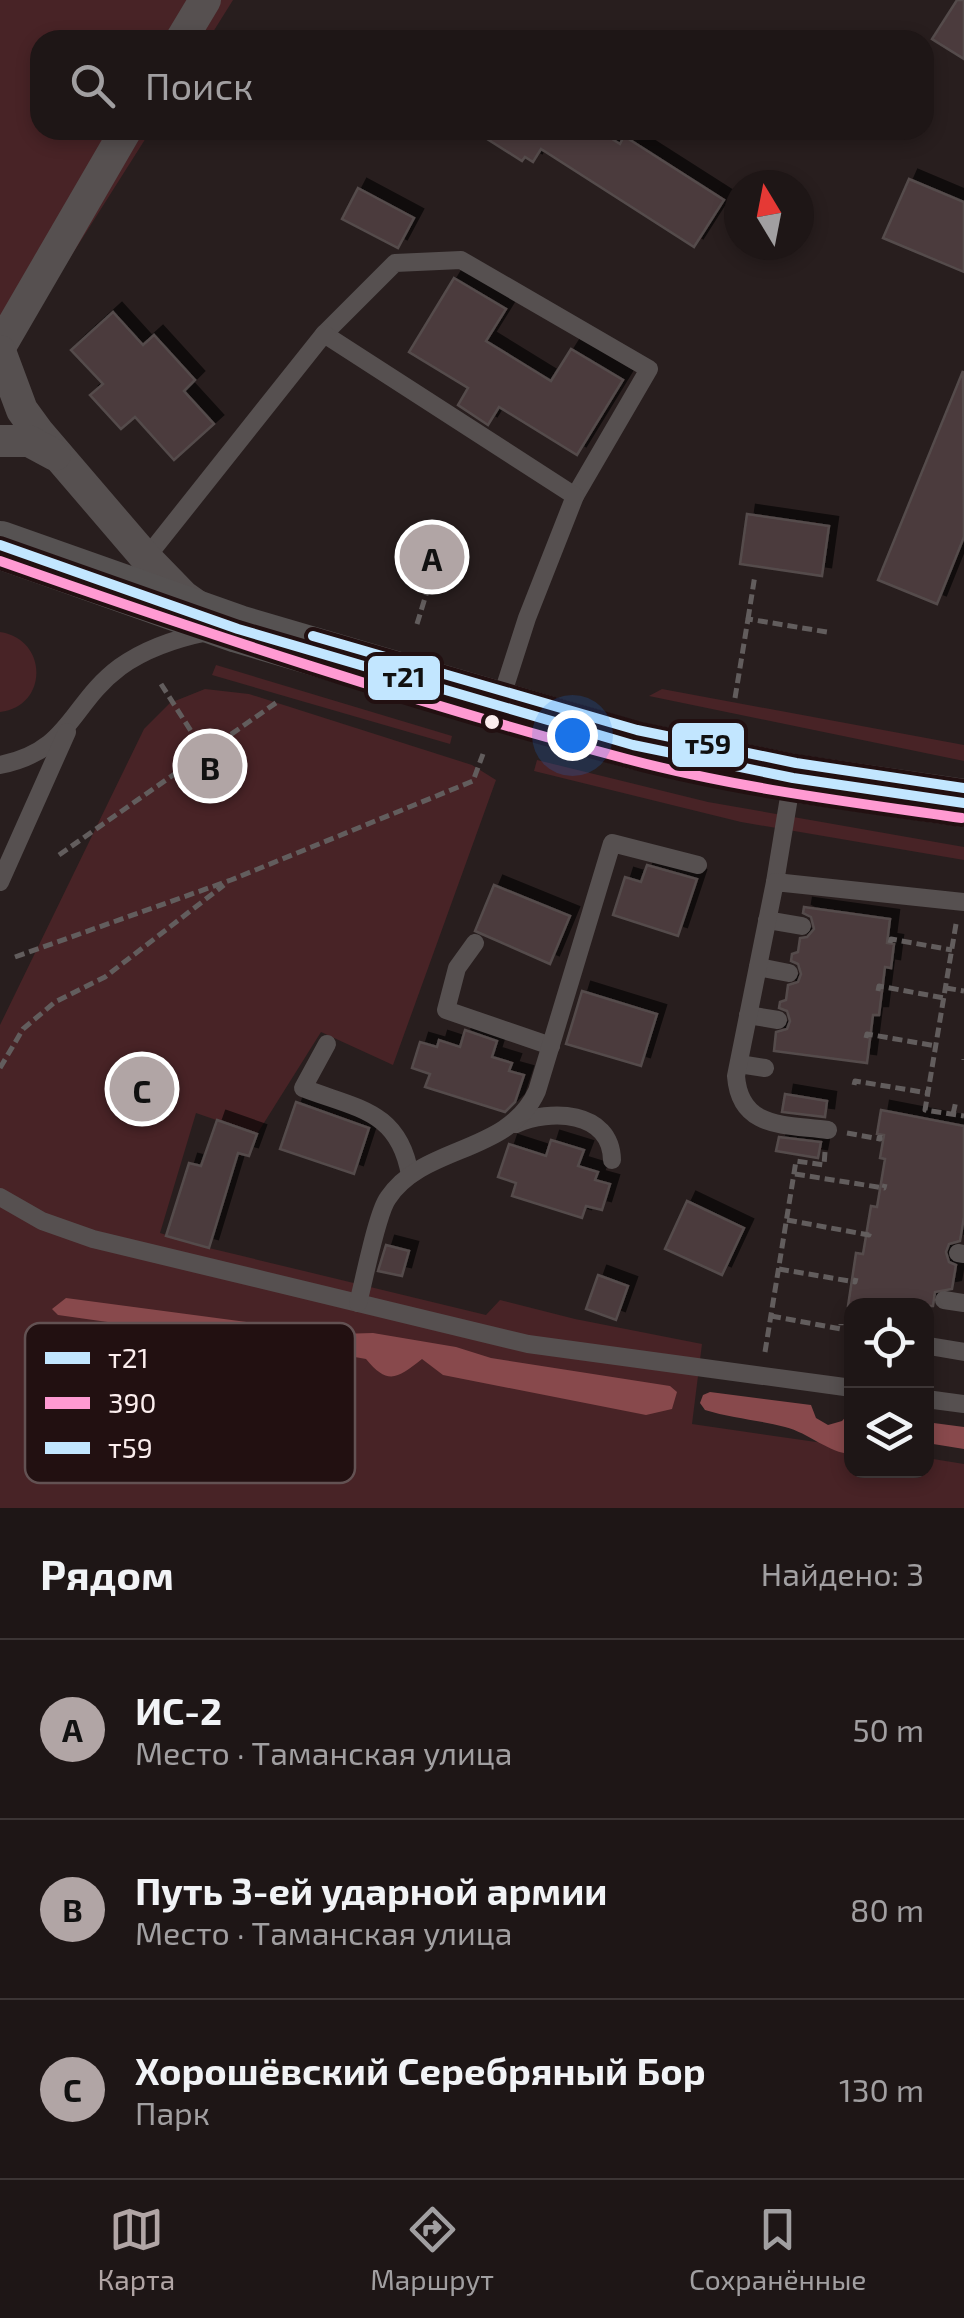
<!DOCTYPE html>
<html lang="ru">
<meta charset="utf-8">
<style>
body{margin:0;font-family:"Exo 2",sans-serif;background:#2b2323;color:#f1f3f6}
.controls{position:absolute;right:30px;bottom:30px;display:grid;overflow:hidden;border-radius:20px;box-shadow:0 5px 15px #0003}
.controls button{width:90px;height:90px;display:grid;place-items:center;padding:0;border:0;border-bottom:2px solid #3c3535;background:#1e1616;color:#f1f3f6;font:50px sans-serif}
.compass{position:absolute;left:724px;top:170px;width:90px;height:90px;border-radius:50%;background:#1e1616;box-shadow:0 5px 15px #0003;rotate:350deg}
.you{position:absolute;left:572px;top:735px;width:35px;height:35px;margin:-25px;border:8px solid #fff;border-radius:50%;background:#1a73e8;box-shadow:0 0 0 15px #1a73e833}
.badge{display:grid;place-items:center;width:65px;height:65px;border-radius:50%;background:#b1a5a5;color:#111;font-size:32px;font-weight:700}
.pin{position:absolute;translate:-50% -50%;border:5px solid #fff;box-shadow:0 2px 10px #0006}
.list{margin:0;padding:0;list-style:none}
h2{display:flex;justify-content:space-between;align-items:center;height:130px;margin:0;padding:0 40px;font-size:42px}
h2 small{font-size:32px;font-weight:400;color:#a19fa1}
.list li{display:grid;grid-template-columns:65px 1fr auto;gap:30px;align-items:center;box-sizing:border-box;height:180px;padding:0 40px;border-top:2px solid #3c3535}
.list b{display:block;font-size:38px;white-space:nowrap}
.list p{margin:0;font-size:32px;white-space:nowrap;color:#a19fa1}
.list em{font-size:32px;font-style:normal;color:#a19fa1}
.icon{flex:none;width:55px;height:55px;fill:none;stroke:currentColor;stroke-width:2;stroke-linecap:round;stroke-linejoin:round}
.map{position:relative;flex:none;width:964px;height:1508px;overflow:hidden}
.search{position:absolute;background:#1e1616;box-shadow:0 5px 15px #0003;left:30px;right:30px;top:30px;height:110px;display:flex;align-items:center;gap:25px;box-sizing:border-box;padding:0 35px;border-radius:30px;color:#a19fa1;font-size:38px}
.sheet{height:670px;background:#1e1616}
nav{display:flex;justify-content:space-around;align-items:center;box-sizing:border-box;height:140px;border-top:2px solid #3c3535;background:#1e1616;font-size:28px;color:#a19fa1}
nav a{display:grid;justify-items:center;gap:5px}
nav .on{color:#b1a5a5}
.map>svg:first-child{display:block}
.green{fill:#482326}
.water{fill:#88494c}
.building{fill:#4c3b3d;stroke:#544c4c;stroke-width:2.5;filter:url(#shadow)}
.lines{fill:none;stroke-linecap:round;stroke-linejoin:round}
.path{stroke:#625d5d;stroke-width:5;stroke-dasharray:10 5;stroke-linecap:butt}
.lane{stroke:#565050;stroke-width:18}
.street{stroke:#565050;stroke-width:32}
.secondary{stroke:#565252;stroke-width:48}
.bus-1-casing{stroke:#221011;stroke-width:18}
.bus-2-casing{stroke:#221011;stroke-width:18}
.bus-3-casing{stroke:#221011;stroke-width:18}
.bus-1{stroke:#c2e6ff;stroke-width:10}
.bus-2{stroke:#ff9ad2;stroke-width:10}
.bus-3{stroke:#c2e6ff;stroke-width:10}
.bus-dot{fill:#fbeded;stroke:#221011;stroke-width:4}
.key{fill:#221011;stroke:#635253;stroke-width:2.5}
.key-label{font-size:28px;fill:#fbeded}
.line-badge{stroke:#221011;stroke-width:4}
.pale-badge-label{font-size:28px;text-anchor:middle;font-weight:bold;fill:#111}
</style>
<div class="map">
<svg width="964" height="1508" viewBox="0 0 964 1508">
<defs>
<filter id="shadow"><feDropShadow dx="9" dy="-9" stdDeviation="0" flood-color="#0009"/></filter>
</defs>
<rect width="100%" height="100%" fill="#281e1e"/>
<g class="green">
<polygon points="0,0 233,0 208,40 40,40 40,130 151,130 26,327 0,319"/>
<path d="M0,632c48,7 49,74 0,80z"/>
<polygon points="216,665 452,736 450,744 212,675"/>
<polygon points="205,689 249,694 472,765 496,780 393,1065 321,1032 257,1134 196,1113 160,1233 209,1248 486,1315 500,1300 575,1319 702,1344 692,1424 851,1447 852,1470 926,1470 927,1458 964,1464 964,1508 0,1508 0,1025 144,729 170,703"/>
<polygon points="662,689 964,745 964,761 649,696"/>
<polygon points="537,760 708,802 964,847 964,860 741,822 534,771"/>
</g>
<g class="water">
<path d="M66,1298l272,36 35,-1 83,14 35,11 179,28 7,6 -5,17 -26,6 -203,-40 -21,-16c-24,19 -34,27 -56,0 -103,-19 -205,-29 -308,-44l-6,-6z"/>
<path d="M710,1392l101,13 5,13 12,7 14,-4 9,-10v43c-22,-1 -42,-21 -66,-27 -27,-7 -54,-9 -80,-17l-5,-7 3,-8z"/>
<polygon points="926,1422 964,1427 964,1449 927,1443"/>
</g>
<g class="building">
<polygon points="957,0 964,0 964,59 932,39"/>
<polygon points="473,130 598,130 620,144 624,136 724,200 694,247 541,149 533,162 525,157 522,161"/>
<polygon points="909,179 964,202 964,272 883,238"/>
<polygon points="358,188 414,218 398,248 342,219"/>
<polygon points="454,278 506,309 486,341 551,381 571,349 623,380 577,455 499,407 488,425 458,405 468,388 409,352"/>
<polygon points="113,312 143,345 154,335 195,380 184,391 214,424 174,460 135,417 121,429 90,395 103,384 71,350"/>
<polygon points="963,371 964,537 937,604 878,580"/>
<polygon points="747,514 829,526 822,576 740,564"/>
<polygon points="647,865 697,879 678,936 613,915 625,877 641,882"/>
<polygon points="494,885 570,916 550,964 475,931"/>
<polygon points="804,907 890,919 887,943 894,944 891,968 885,967 879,1015 873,1015 867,1063 774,1051 776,1032 787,1029 790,1021 787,1011 779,1008 780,1002 786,1000 788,985 798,982 801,974 798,964 791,961 792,954 798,952 800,938 807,937 814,929 811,917 803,913"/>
<polygon points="582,991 657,1014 641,1066 566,1044"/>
<polygon points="465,1030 497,1041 492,1057 512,1063 509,1071 524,1075 515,1102 505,1112 425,1087 430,1074 412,1068 420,1042 437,1047 439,1040 460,1047"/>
<polygon points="785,1094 827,1101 825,1117 782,1112"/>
<polygon points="296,1102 369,1128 354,1174 280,1149"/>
<polygon points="881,1110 964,1126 964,1217 960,1241 949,1244 946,1252 949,1262 956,1265 952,1289 935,1292 933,1306 848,1306 856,1253 863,1254 871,1206 877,1207 885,1159 880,1158 884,1135 877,1134"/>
<polygon points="217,1120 257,1134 249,1156 238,1153 209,1248 166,1236 189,1163 201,1166"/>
<polygon points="779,1137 821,1142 818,1158 776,1151"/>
<polygon points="551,1140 584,1150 578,1166 598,1172 595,1180 610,1184 602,1210 586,1206 582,1218 512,1196 516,1183 498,1177 509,1144 546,1156"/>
<polygon points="687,1201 744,1228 722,1275 665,1249"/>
<polygon points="386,1245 409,1251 402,1276 378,1271"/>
<polygon points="598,1275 628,1286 616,1320 586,1309"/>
</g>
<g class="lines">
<g class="path">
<polyline points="748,619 755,575"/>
<polyline points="417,624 433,572"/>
<polyline points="161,684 205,753"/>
<polyline points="735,698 748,619 827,632"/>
<polyline points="59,855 280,700"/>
<polyline points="956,924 925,1110 964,1116"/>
<polyline points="890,943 891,939 952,950"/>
<polyline points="15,957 231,880 473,781 483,754"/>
<polyline points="946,988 964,991"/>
<polyline points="878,991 879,986 944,998"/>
<polyline points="866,1038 867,1034 936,1046"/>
<polyline points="964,1060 964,1059"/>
<polyline points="0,1068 23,1029 55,1002 105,977 224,885"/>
<polyline points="854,1085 855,1081 928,1093"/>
<polyline points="953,1114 956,1101"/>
<polyline points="847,1133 880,1139 880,1135"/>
<polyline points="795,1174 884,1188 885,1184"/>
<polyline points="787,1220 869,1235 870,1231"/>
<polyline points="779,1269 855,1282 856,1278"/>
<polyline points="771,1316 841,1329 841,1324"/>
<polyline points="765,1352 796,1161 824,1165 825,1152"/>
</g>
<g class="lane">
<polyline points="324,334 395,263 461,260 649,369 575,496"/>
<polyline points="146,558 324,334 575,496 527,618 500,702"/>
<path d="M0,765c71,-14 70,-61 120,-98 25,-18 58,-29 88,-35"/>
<polyline points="0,882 67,732"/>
<polyline points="775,882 792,779"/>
<polyline points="767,920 802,926"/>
<polyline points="475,943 457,968 446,1010 551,1046"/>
<polyline points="758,967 789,973"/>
<polyline points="748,1015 778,1020"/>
<path d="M327,1044l-24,44c54,21 96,22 107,87"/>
<polyline points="739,1064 765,1068"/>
<path d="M516,1124c33,-15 95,-14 96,36"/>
<path d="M828,1130c-42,-6 -88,0 -92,-54l39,-194 189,20"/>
<polyline points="0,1197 42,1221 93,1239 528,1344 852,1388"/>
<polyline points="958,1253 964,1254"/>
<polyline points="944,1300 964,1303"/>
<path d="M358,1303c6,-22 19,-90 30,-105 36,-54 120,-43 149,-107l75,-248 86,22"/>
<polyline points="929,1346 964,1352"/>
<polyline points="926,1399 964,1404"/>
</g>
<g class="street">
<polyline points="181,40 205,0"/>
<polyline points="0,347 126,130"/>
<polyline points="0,351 22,410 38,432 146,558 183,596 200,608"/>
<polyline points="0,441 29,441 55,455"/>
</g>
<polyline class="secondary" points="0,545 238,629 633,745 793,778 964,803"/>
<g class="bus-1-casing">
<polyline id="bus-1" points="0,545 238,629 633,745 793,778 964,803"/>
</g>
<g class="bus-2-casing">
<path id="bus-2" d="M0,561c207,73 415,142 627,198 109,29 223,43 335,59"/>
</g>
<g class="bus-3-casing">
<polyline id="bus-3" points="313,636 637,730 796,763 964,788"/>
</g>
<use href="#bus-1" class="bus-1"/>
<use href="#bus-2" class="bus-2"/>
<use href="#bus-3" class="bus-3"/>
</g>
<circle class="bus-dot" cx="492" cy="722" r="9"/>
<rect x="25" y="1323" width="330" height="160" rx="15" class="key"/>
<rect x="45" y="1352" width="45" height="12" fill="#c2e6ff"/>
<rect x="45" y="1397" width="45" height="12" fill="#ff9ad2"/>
<rect x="45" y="1442" width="45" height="12" fill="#c2e6ff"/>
<g class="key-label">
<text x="108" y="1368">т21</text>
<text x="108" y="1413">390</text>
<text x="108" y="1458">т59</text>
</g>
<g class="line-badge">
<rect x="366" y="654" width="76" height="48" rx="10" fill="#c2e6ff"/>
<rect x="670" y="721" width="76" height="48" rx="10" fill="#c2e6ff"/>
</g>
<g class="pale-badge-label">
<text x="404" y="687">т21</text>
<text x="708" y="754">т59</text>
</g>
</svg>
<div class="controls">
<button><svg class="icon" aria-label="locate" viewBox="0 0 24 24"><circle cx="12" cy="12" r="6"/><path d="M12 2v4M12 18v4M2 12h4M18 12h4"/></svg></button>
<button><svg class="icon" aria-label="layers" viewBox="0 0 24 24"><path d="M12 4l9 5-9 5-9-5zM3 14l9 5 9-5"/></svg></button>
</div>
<svg class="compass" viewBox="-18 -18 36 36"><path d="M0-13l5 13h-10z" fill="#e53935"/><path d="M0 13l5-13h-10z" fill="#a19fa1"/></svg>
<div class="you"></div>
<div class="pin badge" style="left:432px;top:557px">A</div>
<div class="pin badge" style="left:210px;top:766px">B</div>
<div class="pin badge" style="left:142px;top:1089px">C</div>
<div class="search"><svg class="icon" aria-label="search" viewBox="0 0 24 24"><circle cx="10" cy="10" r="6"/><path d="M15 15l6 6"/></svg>Поиск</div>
</div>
<section class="sheet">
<h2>Рядом<small>Найдено: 3</small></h2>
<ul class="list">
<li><span class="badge">A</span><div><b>ИС-2</b><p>Место · Таманская улица</p></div><em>50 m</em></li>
<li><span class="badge">B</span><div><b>Путь 3-ей ударной армии</b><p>Место · Таманская улица</p></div><em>80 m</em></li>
<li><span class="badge">C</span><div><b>Хорошёвский Серебряный Бор</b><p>Парк</p></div><em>130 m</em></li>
</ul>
</section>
<nav>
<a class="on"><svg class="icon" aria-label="map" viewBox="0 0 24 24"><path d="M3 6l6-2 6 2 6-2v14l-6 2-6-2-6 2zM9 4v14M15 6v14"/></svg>Карта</a>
<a><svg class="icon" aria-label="directions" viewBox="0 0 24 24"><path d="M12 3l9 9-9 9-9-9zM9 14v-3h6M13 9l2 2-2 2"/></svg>Маршрут</a>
<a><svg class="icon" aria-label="saved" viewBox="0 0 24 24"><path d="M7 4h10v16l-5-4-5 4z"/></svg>Сохранённые</a>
</nav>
